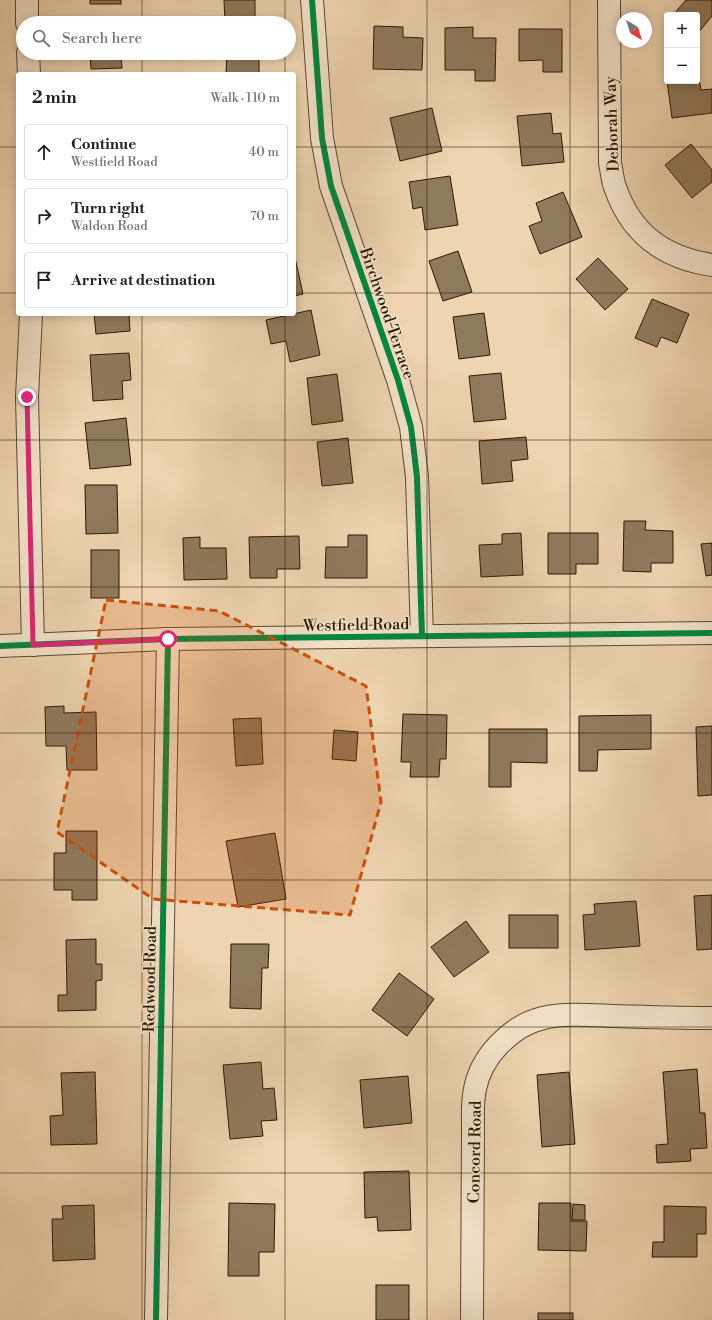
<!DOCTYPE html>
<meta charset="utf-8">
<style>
body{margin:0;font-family:"Libre Bodoni",serif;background:#f2f2f2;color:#222}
.controls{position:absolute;right:12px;top:12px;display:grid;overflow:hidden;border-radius:4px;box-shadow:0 2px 10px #0003}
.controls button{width:36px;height:36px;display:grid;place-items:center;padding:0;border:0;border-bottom:1px solid #e0e0e0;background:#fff;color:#222;font:20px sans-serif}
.compass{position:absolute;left:616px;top:12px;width:36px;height:36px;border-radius:50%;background:#fff;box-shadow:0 2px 10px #0003;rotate:142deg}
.stop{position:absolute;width:12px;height:12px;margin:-9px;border:3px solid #db2777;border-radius:50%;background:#fff}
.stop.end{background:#db2777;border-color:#fff;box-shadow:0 1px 4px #0008}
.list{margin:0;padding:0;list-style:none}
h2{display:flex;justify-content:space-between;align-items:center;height:52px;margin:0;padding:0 16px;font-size:17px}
h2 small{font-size:13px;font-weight:400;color:#767676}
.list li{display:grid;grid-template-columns:26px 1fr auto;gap:12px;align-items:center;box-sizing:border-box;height:56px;margin:0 8px 8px;padding:0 8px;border:1px solid #e0e0e0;border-radius:4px}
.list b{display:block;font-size:15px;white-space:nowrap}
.list p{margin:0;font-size:13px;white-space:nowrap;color:#767676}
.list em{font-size:13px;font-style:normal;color:#767676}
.icon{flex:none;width:22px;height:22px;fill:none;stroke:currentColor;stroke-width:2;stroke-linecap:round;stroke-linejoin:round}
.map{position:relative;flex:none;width:712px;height:1320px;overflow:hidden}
.search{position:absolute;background:#fff;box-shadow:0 2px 10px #0003;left:16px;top:16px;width:280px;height:44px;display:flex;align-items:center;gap:10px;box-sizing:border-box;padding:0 14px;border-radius:22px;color:#767676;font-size:15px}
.panel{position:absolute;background:#fff;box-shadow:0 2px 10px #0003;left:16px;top:72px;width:280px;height:244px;border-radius:4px}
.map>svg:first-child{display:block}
.building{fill:#907a5d;stroke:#2a1904}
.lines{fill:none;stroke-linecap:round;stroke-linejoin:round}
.street-casing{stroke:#5b482f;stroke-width:24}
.street{stroke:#f4e3cc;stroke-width:22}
.cycleway-casing{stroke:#f4e3cc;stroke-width:8}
.cycleway{stroke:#00873e;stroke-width:6}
.route{stroke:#db2777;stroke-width:5}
.marked{fill:#cc4f0b;fill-opacity:0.2;stroke:#cc4f0b;stroke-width:3;stroke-dasharray:8 5;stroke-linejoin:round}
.grid{fill:none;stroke:#2a1904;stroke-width:1;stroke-opacity:0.55}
.labels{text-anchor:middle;stroke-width:3;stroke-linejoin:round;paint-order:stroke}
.street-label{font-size:16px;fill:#2a1904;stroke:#f4e3cc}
</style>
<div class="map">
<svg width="712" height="1320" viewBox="0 0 712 1320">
<rect width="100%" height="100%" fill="#eed4b0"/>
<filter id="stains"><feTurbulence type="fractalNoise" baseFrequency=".005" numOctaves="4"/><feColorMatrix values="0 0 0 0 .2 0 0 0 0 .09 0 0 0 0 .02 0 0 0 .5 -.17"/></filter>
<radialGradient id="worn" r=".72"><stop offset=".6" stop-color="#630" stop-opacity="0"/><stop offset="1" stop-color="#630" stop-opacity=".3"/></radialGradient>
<g class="building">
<rect x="90" y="0" width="31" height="4"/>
<polygon points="224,0 255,0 255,23 225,23"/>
<polygon points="686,0 712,0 712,16 697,34 697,15 673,15"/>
<polygon points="129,20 129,23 89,23 89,22"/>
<polygon points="374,26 403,27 403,37 423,38 422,70 373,69"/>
<polygon points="473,27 473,38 496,38 495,81 475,81 475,70 445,70 445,28"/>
<polygon points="519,29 562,29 562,72 543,72 543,60 519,61"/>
<polygon points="90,53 121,53 122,68 91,69"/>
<polygon points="227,53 259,53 259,74 216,74 216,73 226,73"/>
<polygon points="697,68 701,90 712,89 712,113 672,118 667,81 697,81"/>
<polygon points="432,108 442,151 400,161 390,118"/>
<polygon points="551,113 553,134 561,133 564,162 522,166 517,116"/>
<polygon points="691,144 712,170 712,182 692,198 665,165"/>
<polygon points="450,176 458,225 425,230 422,207 413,209 409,182"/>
<polygon points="563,192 582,237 540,254 529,226 542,221 536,203"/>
<polygon points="458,251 472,292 443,301 429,261"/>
<polygon points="294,253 303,294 294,296"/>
<polygon points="598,258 628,289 605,310 576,279"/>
<polygon points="652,299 689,314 677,343 661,337 657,347 635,338"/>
<polygon points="311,310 320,355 290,362 286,341 271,344 266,320"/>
<polygon points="484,313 490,355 459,359 453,317"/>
<polygon points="94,314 129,314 130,331 96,334"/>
<polygon points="129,353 131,380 122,381 123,399 93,401 90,355"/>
<polygon points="501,373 506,419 474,422 469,376"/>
<polygon points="337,374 343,421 312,425 307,378"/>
<polygon points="126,418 131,465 90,469 85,423"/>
<polygon points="526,437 528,459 511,461 513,481 482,484 479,441"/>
<polygon points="348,438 353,483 322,486 317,442"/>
<polygon points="85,485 117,485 118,533 86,534"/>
<polygon points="624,521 646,521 645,530 673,531 673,563 651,563 651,572 623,571"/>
<polygon points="521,533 523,575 481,577 479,545 502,544 502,534"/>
<polygon points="548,533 598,533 598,564 576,564 576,574 548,574"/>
<polygon points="348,535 367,535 367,578 325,578 326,547 348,547"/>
<polygon points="299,536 300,569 277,569 277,578 250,578 249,537"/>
<polygon points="200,537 200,548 226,548 227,579 184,580 183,538"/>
<polygon points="712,543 712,575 706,576 701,544"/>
<rect x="91" y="550" width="28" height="48"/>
<polygon points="64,706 64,713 96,712 97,770 67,770 66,746 46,746 45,707"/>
<polygon points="403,714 447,715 446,759 440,759 439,777 410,777 411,762 401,762"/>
<polygon points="651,715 651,749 598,750 597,771 579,771 579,716"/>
<polygon points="261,718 263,764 236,766 233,719"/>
<polygon points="712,726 712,795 698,796 696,727"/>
<polygon points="489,729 547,729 547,763 511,762 511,787 489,787"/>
<polygon points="334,730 358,732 356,761 332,759"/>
<polygon points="66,831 97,831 97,900 72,900 72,890 54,890 54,853 66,853"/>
<polygon points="275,833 286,899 238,907 226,841"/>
<polygon points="712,895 712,949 697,950 694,896"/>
<polygon points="636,901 640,946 585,950 583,915 595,914 594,904"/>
<rect x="509" y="915" width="49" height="33"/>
<polygon points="466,921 489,952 454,977 431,947"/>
<polygon points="96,939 96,964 102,964 102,980 96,981 96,1010 58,1011 58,995 67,995 66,940"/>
<polygon points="231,944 269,944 268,968 262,968 261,1009 230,1008"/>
<polygon points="399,973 434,999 407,1036 372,1010"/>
<polygon points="261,1062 263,1089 274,1088 277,1120 261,1121 263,1136 230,1139 223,1065"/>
<polygon points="697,1069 700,1113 705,1113 707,1148 690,1149 691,1161 657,1163 656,1145 668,1144 663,1072"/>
<polygon points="95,1072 97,1144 51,1145 50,1116 63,1115 61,1073"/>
<polygon points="569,1072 575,1144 542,1147 537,1075"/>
<polygon points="408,1076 412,1123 364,1128 360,1080"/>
<polygon points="409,1171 411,1230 378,1231 377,1217 365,1218 364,1172"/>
<polygon points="229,1203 275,1204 274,1252 259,1252 259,1276 228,1276"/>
<polygon points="539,1203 571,1203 571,1221 587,1221 586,1251 538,1250"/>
<polygon points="573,1204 585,1205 585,1220 572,1220"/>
<polygon points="94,1205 95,1259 53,1261 52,1219 63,1219 62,1206"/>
<polygon points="664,1206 706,1207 706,1234 697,1234 697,1257 652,1257 653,1242 664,1242"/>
<rect x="376" y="1285" width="33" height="35"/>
<rect x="538" y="1313" width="35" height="7"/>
</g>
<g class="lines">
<g class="street-casing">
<g id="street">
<polyline points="27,0 27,23"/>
<polyline points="312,0 322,138 331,186 398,380 411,427 417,477 422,636"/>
<path d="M609,0l1,163c2,8 2,16 5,24 16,47 49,71 97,78"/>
<polyline points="28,53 29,74"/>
<polyline points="31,314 27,397 33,645"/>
<polyline points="0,646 168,639 712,633"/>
<polyline points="156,1320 168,639"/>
<path d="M472,1320l1,-192c0,-13 -1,-26 2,-39 6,-32 35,-63 68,-71 22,-5 46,-3 69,-2 33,1 67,2 100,2"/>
</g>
</g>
<use href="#street" class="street"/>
<g class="cycleway-casing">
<g id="cycleway">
<polyline points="312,0 322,138 331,186 398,380 411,427 417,477 422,636"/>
<polyline points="0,646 168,639 712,633"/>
<polyline points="156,1320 168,639"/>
</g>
</g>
<use href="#cycleway" class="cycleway"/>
</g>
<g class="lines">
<polyline class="route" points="27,397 33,645 168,639"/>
</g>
<path class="marked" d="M106,600l113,11 147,75 15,116 -31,113 -197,-16 -96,-67z"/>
<path class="grid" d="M142,0v23M285,0v23M427,0v1320M570,0v1320M142,53v21M285,53v21M0,147h18M294,147h418M0,293h18M294,293h418M142,314v1006M285,314v1006M0,440h712M0,587h712M0,733h712M0,880h712M0,1027h712M0,1173h712"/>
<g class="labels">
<g class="street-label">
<text transform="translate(611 124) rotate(-92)" y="6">Deborah Way</text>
<text transform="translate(388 313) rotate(71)" y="6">Birchwood Terrace</text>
<text transform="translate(356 624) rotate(-1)" y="6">Westfield Road</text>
<text transform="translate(149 979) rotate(-89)" y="6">Redwood Road</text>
<text transform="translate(474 1152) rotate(-89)" y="6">Concord Road</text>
</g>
</g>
<rect width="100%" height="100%" filter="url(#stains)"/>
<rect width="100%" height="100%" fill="url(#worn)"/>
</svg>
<div class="controls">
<button>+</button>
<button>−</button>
</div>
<svg class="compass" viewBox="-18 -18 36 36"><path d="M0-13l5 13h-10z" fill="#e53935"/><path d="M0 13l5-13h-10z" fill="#767676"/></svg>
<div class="stop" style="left:168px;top:639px"></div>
<div class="stop end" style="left:27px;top:397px"></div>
<div class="search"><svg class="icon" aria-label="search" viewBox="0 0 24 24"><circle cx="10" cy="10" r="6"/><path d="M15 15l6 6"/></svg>Search here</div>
<section class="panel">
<h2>2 min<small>Walk · 110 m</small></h2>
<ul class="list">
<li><svg class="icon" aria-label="ahead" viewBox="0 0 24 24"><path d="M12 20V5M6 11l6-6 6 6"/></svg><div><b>Continue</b><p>Westfield Road</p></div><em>40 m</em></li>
<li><svg class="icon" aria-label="right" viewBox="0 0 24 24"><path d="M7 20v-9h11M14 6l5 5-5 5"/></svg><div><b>Turn right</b><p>Waldon Road</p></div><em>70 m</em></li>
<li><svg class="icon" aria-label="arrive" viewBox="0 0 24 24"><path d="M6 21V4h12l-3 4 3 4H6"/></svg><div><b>Arrive at destination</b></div></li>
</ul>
</section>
</div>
